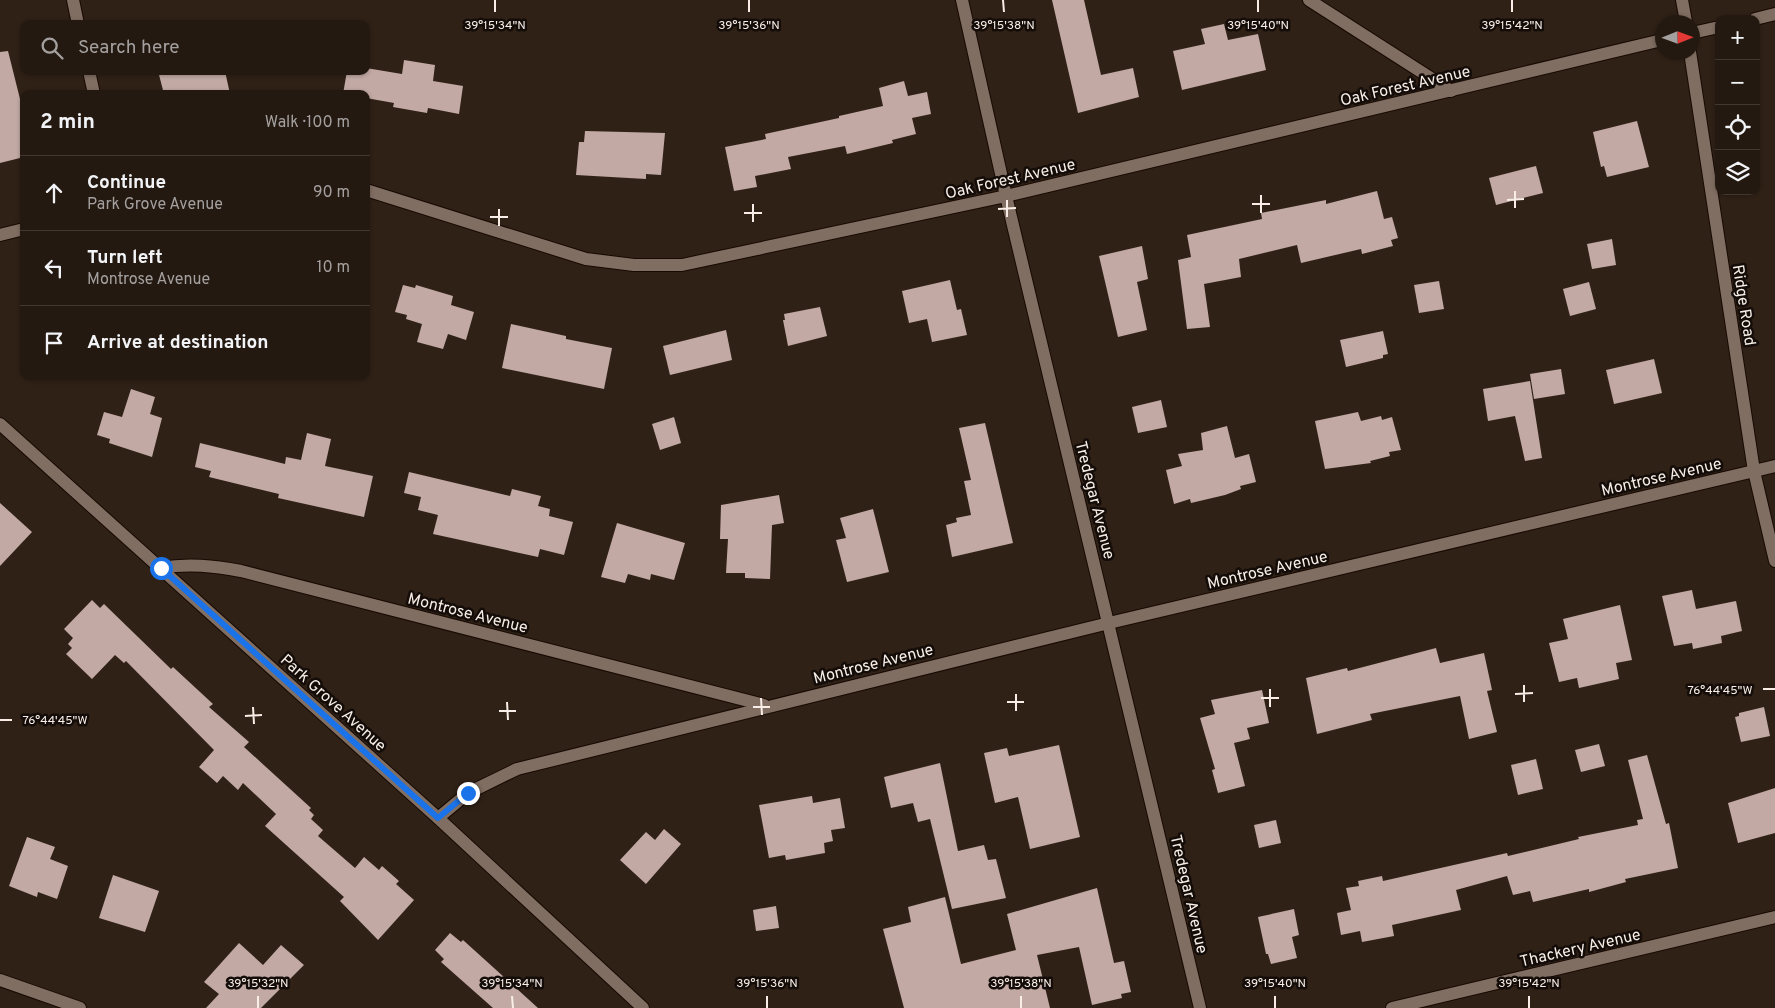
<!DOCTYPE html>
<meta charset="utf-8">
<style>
body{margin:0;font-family:Overpass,sans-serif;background:#2c2219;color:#f1f3f6}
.controls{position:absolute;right:15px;top:15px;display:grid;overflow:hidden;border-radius:10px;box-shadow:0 1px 4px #0004}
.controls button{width:45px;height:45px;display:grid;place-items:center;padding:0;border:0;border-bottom:1px solid #413830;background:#241910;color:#f1f3f6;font:25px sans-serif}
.compass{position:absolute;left:1655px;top:15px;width:45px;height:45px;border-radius:50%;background:#241910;box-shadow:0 1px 4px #0004;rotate:89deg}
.stop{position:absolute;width:15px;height:15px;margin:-11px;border:4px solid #1a73e8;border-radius:50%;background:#fff}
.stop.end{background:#1a73e8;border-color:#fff;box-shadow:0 1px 5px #0008}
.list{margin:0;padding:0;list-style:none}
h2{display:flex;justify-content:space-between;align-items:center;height:65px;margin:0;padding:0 20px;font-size:21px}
h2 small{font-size:16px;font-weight:400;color:#a3a09f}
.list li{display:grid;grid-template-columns:32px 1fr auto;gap:15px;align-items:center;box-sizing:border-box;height:75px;padding:0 20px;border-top:1px solid #413830}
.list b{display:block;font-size:19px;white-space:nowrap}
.list p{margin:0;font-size:16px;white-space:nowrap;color:#a3a09f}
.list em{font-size:16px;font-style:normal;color:#a3a09f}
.icon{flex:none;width:28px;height:28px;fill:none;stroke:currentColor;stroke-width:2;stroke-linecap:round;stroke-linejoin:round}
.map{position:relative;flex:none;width:1775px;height:1008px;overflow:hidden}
.search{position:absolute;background:#241910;box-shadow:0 1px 4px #0004;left:20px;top:20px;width:350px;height:55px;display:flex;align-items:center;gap:12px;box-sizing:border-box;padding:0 18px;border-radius:10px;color:#a3a09f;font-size:19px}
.panel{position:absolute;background:#241910;box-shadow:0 1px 4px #0004;left:20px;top:90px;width:350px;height:290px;border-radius:10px}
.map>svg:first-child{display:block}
.building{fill:#c2a9a4}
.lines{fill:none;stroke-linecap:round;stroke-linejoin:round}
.street-casing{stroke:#170a03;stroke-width:14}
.street{stroke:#816e62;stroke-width:12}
.route{stroke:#1a73e8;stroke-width:6}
.ticks{fill:none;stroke:#f8eee7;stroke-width:2}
.labels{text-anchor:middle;stroke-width:5;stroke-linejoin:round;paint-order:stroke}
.street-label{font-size:16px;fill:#f8eee7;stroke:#130c08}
.ticks-label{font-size:12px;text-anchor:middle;fill:#f8eee7;stroke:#130c08;stroke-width:5;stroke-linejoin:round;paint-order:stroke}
</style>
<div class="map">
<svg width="1775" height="1008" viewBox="0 0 1775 1008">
<rect width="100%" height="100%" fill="#302116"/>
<g class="building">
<polygon points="1052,0 1084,0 1101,75 1133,68 1139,97 1078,113"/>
<polygon points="1224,24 1228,40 1258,34 1266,70 1182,90 1173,51 1205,44 1201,29"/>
<polygon points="8,51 24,115 24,157 0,163 0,52"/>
<polygon points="404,60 435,65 433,81 463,86 459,114 428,108 427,113 393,107 394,103 366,98 366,94 343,94 347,71 366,71 366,68 402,74"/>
<polygon points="158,71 225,71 230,94 164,94"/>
<polygon points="904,81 908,96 927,92 931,114 912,118 916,134 892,140 893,143 847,154 845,146 788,157 791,169 755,176 757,187 734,191 725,147 766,139 765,134 839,118 839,116 883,106 879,88"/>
<polygon points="1637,121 1649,167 1607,177 1604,166 1601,167 1593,132"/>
<polygon points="585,131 665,133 661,175 646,174 646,179 576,175 579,142 584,142"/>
<polygon points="1536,166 1543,193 1496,205 1489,178"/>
<polygon points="1377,191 1384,219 1392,217 1398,238 1391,240 1393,246 1362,254 1361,249 1301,263 1297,245 1239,259 1241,277 1204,284 1210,327 1187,329 1178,260 1191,257 1187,235 1262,219 1261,213 1326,200 1326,204"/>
<polygon points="1612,239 1616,265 1592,269 1587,244"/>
<polygon points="1142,246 1148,279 1137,282 1147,330 1118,337 1099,256"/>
<polygon points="950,280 957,310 961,309 967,335 932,342 927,319 909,323 902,291"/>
<polygon points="1439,281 1444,309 1419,313 1414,285"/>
<polygon points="1589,282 1596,309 1570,316 1563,289"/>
<polygon points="403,285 415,288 416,285 453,296 451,305 474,312 466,340 448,334 443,349 417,342 422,324 406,319 407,315 395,312"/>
<polygon points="820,307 827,336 788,346 783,320 785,320 784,314"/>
<polygon points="511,324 566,336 566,339 612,348 604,389 502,368"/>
<polygon points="726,330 732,360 670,375 663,346"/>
<polygon points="1383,331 1388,354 1383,355 1383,358 1346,367 1340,340"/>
<polygon points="1654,359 1662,393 1614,404 1606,370"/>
<polygon points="1561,369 1565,394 1534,399 1530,374"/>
<polygon points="1530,381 1542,458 1525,461 1515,416 1488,421 1483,389"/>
<polygon points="131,389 155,397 150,414 162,418 152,457 109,443 110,439 97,435 104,412 122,417"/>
<polygon points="1161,400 1167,427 1138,433 1132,407"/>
<polygon points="1358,412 1361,421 1381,416 1382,420 1392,417 1401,450 1389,452 1390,456 1370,461 1371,463 1325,469 1315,421"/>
<polygon points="674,417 681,443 660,450 652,424"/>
<polygon points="985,423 1013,543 952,557 946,525 957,522 956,518 971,515 964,481 971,480 959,428"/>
<polygon points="1227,426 1235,458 1249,454 1256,482 1240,486 1241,489 1225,495 1191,503 1190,499 1174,504 1166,470 1182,466 1178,454 1203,450 1201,433"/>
<polygon points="307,433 331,439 325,466 373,476 364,517 278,498 279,494 209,477 211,471 195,467 200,443 285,464 286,457 301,460"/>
<polygon points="409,472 510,496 512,489 541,496 538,506 550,509 549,516 573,522 564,555 540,549 538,557 433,534 438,515 418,510 421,497 404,493"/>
<polygon points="779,495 784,523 772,525 770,579 745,578 745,573 726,573 728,539 720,539 721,505"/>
<polygon points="0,503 32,532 0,566"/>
<polygon points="873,509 889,572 847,582 836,540 846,538 840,518"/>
<polygon points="617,523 685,543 674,580 651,574 650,580 628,574 625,583 601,577"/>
<polygon points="1692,590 1696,609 1736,601 1742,631 1721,636 1722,643 1693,649 1692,643 1674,646 1662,596"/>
<polygon points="92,600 100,608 104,604 171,669 173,667 213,704 209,707 249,742 244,747 311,808 309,810 314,815 311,819 323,830 318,836 355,868 364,857 379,870 382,866 399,881 396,884 414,900 378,940 340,901 344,897 265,826 276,814 243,783 238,790 223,776 217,783 199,767 214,750 126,661 124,663 115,655 92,679 66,654 72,648 68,644 73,638 64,629"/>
<polygon points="1620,605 1632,660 1616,663 1619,679 1579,688 1577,678 1559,682 1549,643 1568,639 1563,619"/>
<polygon points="1436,648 1440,663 1484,653 1492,690 1487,691 1497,732 1469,739 1460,696 1370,714 1372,720 1317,734 1306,678 1347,668 1348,671"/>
<polygon points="1262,690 1269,723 1247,728 1250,739 1234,743 1245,786 1218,793 1212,770 1215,769 1200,718 1215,714 1211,700"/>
<polygon points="1764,707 1770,736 1741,742 1735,717 1739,716 1739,713"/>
<polygon points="1599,744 1605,766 1581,772 1575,750"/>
<polygon points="1059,745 1080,837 1030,849 1018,797 995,803 984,753 1007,748 1009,756"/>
<polygon points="1647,755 1666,824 1669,823 1678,868 1625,879 1626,882 1589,892 1589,889 1533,902 1530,891 1513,895 1507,876 1456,890 1461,910 1392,925 1394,936 1362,942 1360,931 1341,935 1337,913 1351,910 1346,888 1359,886 1358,881 1382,876 1383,881 1507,853 1508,856 1579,839 1578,837 1638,825 1637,820 1643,819 1628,760"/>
<polygon points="1536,759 1543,789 1518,795 1511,765"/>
<polygon points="940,763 958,851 984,845 988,860 996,859 1006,898 952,909 930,819 918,822 913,803 891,808 884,777"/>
<polygon points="1775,788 1775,833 1738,843 1728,803"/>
<polygon points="812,796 813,803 840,798 845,828 831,830 833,841 824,843 825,853 786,860 785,855 769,858 759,805"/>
<polygon points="1276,820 1281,843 1259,848 1254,825"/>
<polygon points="664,829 681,844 646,884 620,860 646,832 655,840"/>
<polygon points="27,837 55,847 50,859 68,866 57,899 38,892 37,897 9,886"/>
<polygon points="113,875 159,891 145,932 99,918"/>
<polygon points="1097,888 1114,963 1124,961 1131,992 1121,994 1122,998 1092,1005 1079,947 1037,955 1050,1008 904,1008 883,929 911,922 908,907 945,897 961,964 1016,950 1007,914"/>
<polygon points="776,906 779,928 756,931 753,910"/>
<polygon points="1294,909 1299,935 1292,937 1297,958 1271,964 1268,954 1266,954 1258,917"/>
<polygon points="450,933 461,942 463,940 538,1008 493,1008 441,962 444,959 435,950"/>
<polygon points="239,943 263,965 281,945 304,965 261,1008 206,1008 219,994 204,982"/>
</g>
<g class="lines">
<g class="street-casing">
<g id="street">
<polyline points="73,0 78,24"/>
<polyline points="962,0 1006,196 1200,1008"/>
<polyline points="1309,0 1451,91"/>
<polyline points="1682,0 1686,22"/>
<polyline points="1755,19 1775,14"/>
<polyline points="1692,33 1719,27"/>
<polyline points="1690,52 1754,471 1775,561"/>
<polyline points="89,71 94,94"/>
<polyline points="366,190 586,259 634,265 682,265 1006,196 1662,40"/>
<polyline points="0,235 24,229"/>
<polyline points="0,424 438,818 643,1008"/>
<path d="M161,568c27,-5 53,-2 80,3l523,134"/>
<polyline points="438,818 468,793 517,769 1109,623 1775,466"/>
<polyline points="0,980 80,1008"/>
<polyline points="1392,1008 1775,917"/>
</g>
</g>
<use href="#street" class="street"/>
</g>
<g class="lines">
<polyline class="route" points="161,568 438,818 468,793"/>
</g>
<path class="ticks" d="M495,0v12M749,0v12M1003,0l1,12M1258,0v12M1512,0v12M1515,191v17M1261,195v18M1007,200v17M1507,200l17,-1M753,204v18M1252,204h18M499,209v17M998,209l18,-1M744,213h18M490,217h18M1524,685v17M1270,689v18M1763,689h12M1016,694v17M1515,694l18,-1M761,698l1,17M1261,698h18M507,702l1,18M1007,702h17M253,707l1,17M753,707h17M499,711h17M245,716l17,-1M0,720h12M258,996v12M512,996l1,12M767,996v12M1021,996v12M1275,996v12M1529,996v12"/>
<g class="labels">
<g class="street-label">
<text transform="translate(1405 85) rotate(-13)" y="6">Oak Forest Avenue</text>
<text transform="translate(1010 178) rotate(-13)" y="6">Oak Forest Avenue</text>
<text transform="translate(1745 305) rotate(81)" y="6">Ridge Road</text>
<text transform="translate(1661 476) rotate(-13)" y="6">Montrose Avenue</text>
<text transform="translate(1096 500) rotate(76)" y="6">Tredegar Avenue</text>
<text transform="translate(1267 569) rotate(-13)" y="6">Montrose Avenue</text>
<text transform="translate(468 612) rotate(14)" y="6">Montrose Avenue</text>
<text transform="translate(873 663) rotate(-14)" y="6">Montrose Avenue</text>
<text transform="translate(334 702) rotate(42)" y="6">Park Grove Avenue</text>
<text transform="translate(1190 894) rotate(77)" y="6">Tredegar Avenue</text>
<text transform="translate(1580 947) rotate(-13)" y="6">Thackery Avenue</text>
</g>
</g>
<g class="ticks-label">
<text x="495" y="29">39°15'34"N</text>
<text x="749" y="29">39°15'36"N</text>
<text x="1004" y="29">39°15'38"N</text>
<text x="1258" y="29">39°15'40"N</text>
<text x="1512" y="29">39°15'42"N</text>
<text x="1720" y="694">76°44'45"W</text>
<text x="55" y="724">76°44'45"W</text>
<text x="258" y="987">39°15'32"N</text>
<text x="512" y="987">39°15'34"N</text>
<text x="767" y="987">39°15'36"N</text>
<text x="1021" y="987">39°15'38"N</text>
<text x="1275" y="987">39°15'40"N</text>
<text x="1529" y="987">39°15'42"N</text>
</g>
</svg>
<div class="controls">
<button>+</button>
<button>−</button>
<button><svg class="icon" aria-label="locate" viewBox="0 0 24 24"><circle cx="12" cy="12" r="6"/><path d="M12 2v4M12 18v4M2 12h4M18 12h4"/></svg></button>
<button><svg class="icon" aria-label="layers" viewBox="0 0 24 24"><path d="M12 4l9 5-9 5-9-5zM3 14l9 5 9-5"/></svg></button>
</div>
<svg class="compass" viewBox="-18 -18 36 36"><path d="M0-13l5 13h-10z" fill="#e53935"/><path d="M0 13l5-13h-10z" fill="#a3a09f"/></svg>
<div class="stop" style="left:161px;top:568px"></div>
<div class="stop end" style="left:468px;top:793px"></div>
<div class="search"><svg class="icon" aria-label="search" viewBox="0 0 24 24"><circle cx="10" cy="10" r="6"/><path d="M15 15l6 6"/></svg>Search here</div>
<section class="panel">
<h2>2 min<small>Walk · 100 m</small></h2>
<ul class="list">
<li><svg class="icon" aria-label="ahead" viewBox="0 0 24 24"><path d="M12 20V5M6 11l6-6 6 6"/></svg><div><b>Continue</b><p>Park Grove Avenue</p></div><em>90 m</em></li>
<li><svg class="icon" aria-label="left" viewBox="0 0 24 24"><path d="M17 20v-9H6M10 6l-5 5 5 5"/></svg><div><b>Turn left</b><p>Montrose Avenue</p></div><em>10 m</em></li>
<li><svg class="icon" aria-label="arrive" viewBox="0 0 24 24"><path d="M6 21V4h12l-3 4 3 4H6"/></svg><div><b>Arrive at destination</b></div></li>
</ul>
</section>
</div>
